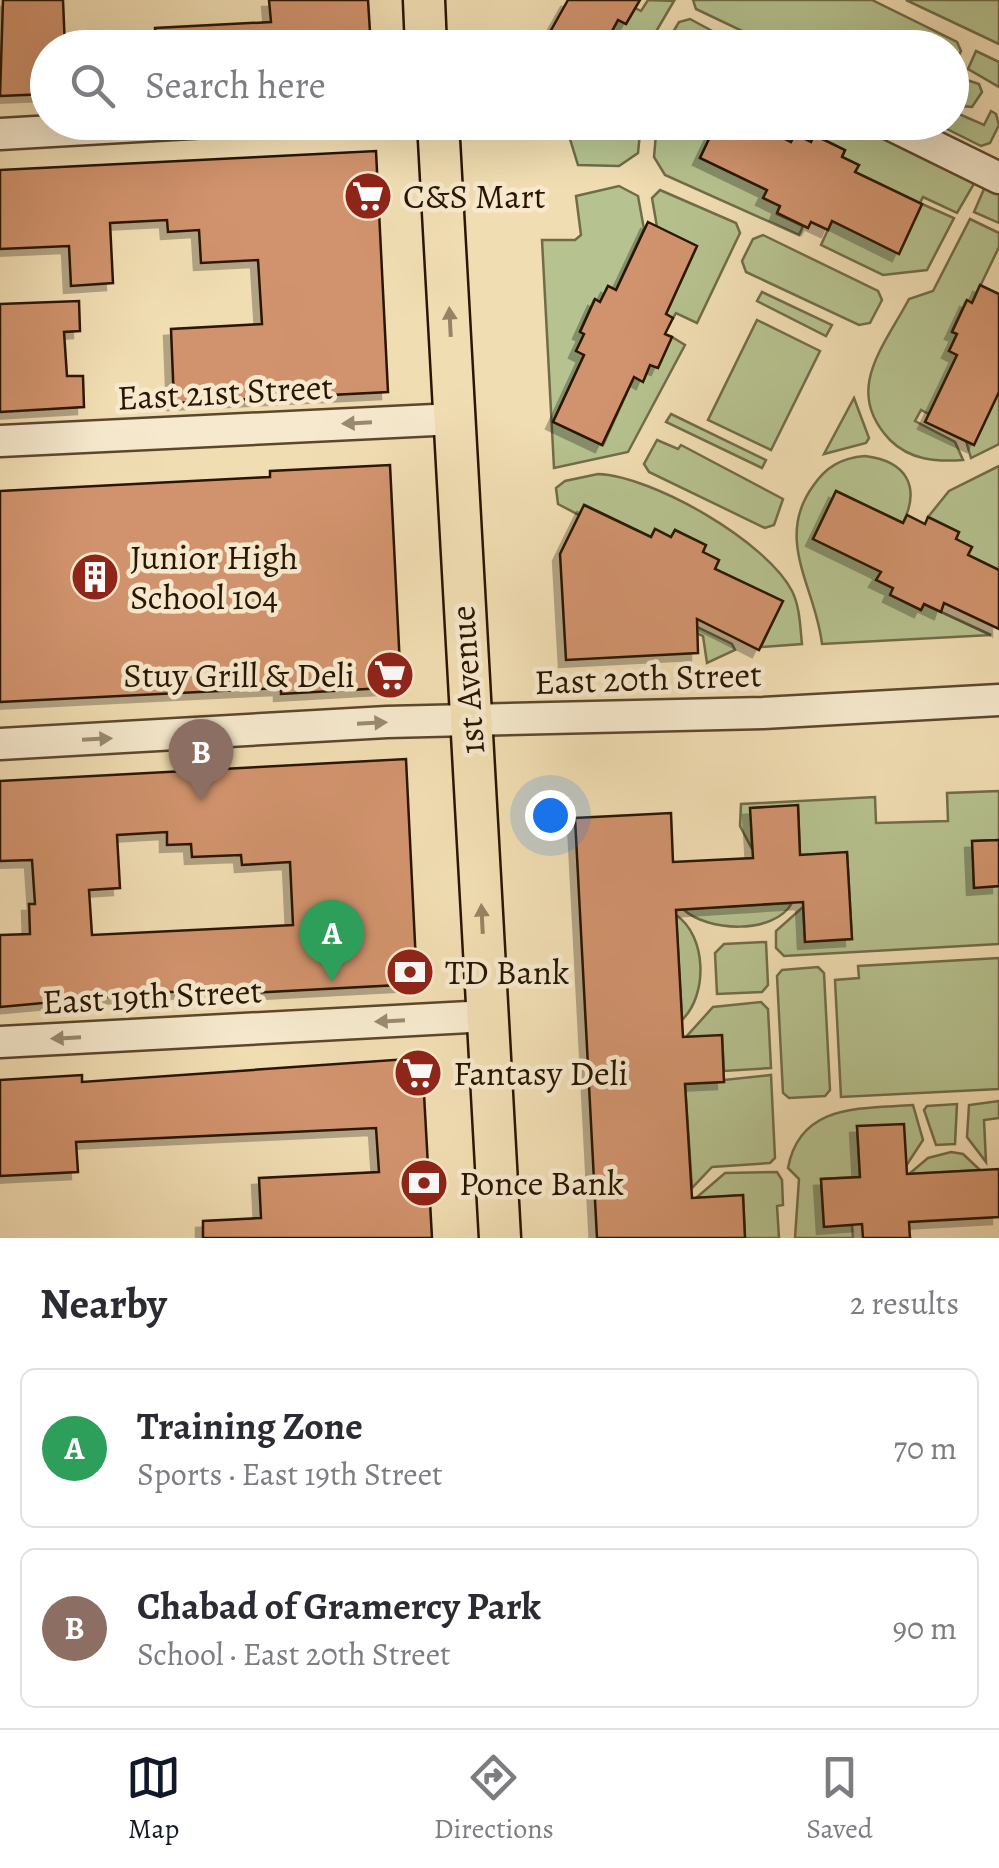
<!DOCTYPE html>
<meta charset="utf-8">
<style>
body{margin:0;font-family:Alegreya,serif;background:#f2f2f3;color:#2b2b33}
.you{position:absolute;left:550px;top:815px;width:35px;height:35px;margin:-25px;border:8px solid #fff;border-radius:50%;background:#1a73e8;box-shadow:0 0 0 15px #1a73e833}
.badge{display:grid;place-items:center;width:65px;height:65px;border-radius:50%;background:#111827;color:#fff;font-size:32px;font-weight:700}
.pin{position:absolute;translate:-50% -82px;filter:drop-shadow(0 2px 5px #0008)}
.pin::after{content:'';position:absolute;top:52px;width:35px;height:30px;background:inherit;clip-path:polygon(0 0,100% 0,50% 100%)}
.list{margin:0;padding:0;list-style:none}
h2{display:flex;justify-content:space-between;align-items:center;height:130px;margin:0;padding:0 40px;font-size:42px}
h2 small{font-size:32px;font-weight:400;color:#7c7c81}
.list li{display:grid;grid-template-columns:65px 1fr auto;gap:30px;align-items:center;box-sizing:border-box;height:160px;margin:0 20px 20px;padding:0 20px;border:2px solid #e1e1e2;border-radius:15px}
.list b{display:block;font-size:38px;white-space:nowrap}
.list p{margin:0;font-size:32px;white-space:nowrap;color:#7c7c81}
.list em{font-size:32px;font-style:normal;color:#7c7c81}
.icon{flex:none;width:55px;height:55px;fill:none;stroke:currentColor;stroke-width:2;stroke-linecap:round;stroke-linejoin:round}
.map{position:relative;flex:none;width:999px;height:1238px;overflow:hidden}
.search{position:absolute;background:#fff;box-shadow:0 10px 40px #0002;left:30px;right:30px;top:30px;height:110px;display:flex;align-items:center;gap:25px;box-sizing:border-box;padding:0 35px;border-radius:55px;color:#7c7c81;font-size:38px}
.sheet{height:490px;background:#fff}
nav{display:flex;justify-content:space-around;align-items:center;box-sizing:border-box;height:140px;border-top:2px solid #e1e1e2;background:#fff;font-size:28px;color:#7c7c81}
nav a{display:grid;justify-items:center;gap:5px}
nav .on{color:#111827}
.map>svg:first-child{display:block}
.green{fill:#b6c28f;stroke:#706c48;stroke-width:2.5}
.building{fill:#d1936d;stroke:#2a1500;stroke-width:2.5;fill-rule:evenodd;filter:url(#shadow)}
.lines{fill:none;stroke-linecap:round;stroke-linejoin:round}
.minor-casing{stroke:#5c472c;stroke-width:35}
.major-casing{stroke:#2a1500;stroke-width:45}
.minor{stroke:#f6e9cd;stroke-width:30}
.major{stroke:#f1ddb2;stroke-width:40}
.oneway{fill:#978362}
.oneway2{fill:#9a8a71}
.labels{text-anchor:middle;stroke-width:9;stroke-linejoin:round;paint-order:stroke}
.poi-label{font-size:35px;fill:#2a1500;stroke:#f6e9cd;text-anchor:start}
.street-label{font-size:35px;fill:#2a1500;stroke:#f6e9cd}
</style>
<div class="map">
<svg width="999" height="1238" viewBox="0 0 999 1238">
<defs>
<filter id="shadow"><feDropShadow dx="-7" dy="7" stdDeviation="0" flood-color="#0004"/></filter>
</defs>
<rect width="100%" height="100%" fill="#f1ddb2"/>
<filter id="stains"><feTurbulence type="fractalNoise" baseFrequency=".002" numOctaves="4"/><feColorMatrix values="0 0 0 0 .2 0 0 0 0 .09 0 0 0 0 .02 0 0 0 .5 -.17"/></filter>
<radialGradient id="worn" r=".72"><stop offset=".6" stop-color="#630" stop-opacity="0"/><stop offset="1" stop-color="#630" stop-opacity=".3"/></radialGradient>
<g class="green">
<polygon points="648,0 674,1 647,47 603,48 618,20 635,8 641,11"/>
<polygon points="693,0 872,0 957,42 961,51 952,70 952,48 776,47 696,9"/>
<polygon points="906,0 999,0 999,44"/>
<polygon points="690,19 740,46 739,47 664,47 679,22"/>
<polygon points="976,51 999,62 999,87 968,69"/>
<polygon points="967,80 979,84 982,92 972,107 961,106 955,97 956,86"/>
<polygon points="952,111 984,125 991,111 996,114 999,125 990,143 981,146 941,126 952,122"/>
<polygon points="575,123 641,123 638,153 619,166 578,165 570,139"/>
<polygon points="657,123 717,123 700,158 767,190 764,198 780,206 777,214 803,226 799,235 665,175 654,157"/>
<polygon points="786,123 859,123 972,176 975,182 957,213 923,197 920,203 855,172 859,165 842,157 845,150 815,135 811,142 795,134"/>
<polygon points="987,182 999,188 999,223 974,212"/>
<polygon points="619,186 638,196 644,229 616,290 608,286 600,302 594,300 580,331 584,334 584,355 553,422 603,445 634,377 643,381 650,365 658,368 672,337 685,345 628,452 554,468 542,240 575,240 581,235 576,196"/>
<polygon points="660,190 736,223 740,233 697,323 676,313 673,318 666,314 697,246 657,227 652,198"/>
<polygon points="922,204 954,218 927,270 883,275 821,245 832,221 899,253"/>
<path d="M970,219l29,14v14l-27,56 -6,-2 -14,30 5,3 -8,17 8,4 -28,59 -8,-4 -6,11 40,21 8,18c-27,2 -53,0 -73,-20 -47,-49 -7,-92 19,-141l24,-8z"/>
<polygon points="763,235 878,291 882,300 870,323 859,325 746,272 742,261 753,239"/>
<polygon points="762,292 832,325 826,336 757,301"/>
<polygon points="757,320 820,351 771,450 708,420"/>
<polygon points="999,392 999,444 971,458 966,441"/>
<polygon points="854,398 869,438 866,443 824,454"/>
<polygon points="671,414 766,460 762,468 666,422"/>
<polygon points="657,440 678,449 681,445 783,499 774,525 765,528 649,472 644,464"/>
<path d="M865,456c41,5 56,30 38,67l-67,-32 -23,48 68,33 -4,8 16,8 -2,7 30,15 3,-6 67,31 -169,9c-6,-56 -48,-104 -9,-158 13,-19 28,-28 52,-30z"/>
<polygon points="999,466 999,570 968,555 972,547 956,539 959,532 928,517 949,491"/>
<path d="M598,474c55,2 169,68 194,117 8,16 8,35 10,53l-41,3 21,-46 -67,-32 4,-9 -16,-8 2,-7 -30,-15 -4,7 -16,-8 -4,8 -66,-32 -6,10 -21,-11 -2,-16 9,-7z"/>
<polygon points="689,623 732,644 735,650 707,663 703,636 680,625"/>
<polygon points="999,791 999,840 973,841 974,887 999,886 999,944 784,956 776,948 776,931 803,907 805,941 852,939 847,853 800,855 798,806 751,809 752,849 740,826 741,804 875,797 876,823 948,821 947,793"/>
<path d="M792,903c-18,32 -85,29 -109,6z"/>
<path d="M676,915c31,21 32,80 6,105z"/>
<polygon points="766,942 768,985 762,992 717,994 715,953 724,944"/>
<polygon points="999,958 999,1089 841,1097 835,980 859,978 858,966"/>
<polygon points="818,967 824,973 830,1090 825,1096 789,1098 783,1093 777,976 782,970"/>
<polygon points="761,1002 768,1009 771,1068 724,1071 722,1036 686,1037 713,1007"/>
<polygon points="771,1075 775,1158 770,1163 712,1167 692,1188 685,1084"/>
<polygon points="999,1101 999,1118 984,1120 986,1162 967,1137 969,1105"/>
<polygon points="957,1104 955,1144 936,1145 924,1110 927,1106"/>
<path d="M913,1105l10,35 -17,26 -49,-39 3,50 -39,2 3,47 28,-1 1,13h-58l4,-59 -11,-11c12,-65 73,-59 125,-63z"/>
<polygon points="951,1152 963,1154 980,1170 909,1174 928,1158"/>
<polygon points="777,1172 782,1180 783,1205 777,1206 779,1238 745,1238 743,1195 696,1198 725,1173"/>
</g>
<g class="building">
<polygon points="3,0 63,0 65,48 48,48 48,94 0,96"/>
<polygon points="269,0 368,0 371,48 156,48 155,28 271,22"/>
<polygon points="568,0 640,0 626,24 618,20 603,48 541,48"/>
<polygon points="717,122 751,122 791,142 795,134 811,142 814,135 845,150 842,157 859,165 855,172 922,204 899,254 832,221 828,230 811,222 808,228 777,213 780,206 763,198 767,190 700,158"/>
<polygon points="376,151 388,392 174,403 171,329 262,324 258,260 201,263 199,230 168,232 167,220 110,223 113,283 71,286 69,246 0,249 0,170"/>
<polygon points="648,222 697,246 666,314 673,318 665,334 672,337 658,368 650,365 643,382 634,377 602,445 553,422 584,355 576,351 584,334 580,332 595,299 600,302 608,286 616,290"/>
<polygon points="980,285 999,294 999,392 974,445 925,422 957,355 949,351 957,334 952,332 967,300 972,303"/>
<polygon points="79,301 80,331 64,332 67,376 83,376 84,407 0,412 0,304"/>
<polygon points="390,465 401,687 281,694 281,688 0,702 0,491 270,477 270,471"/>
<polygon points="836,491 903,523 907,515 925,524 928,517 959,532 956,539 972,547 968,555 999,570 999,629 944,603 941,612 924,604 921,610 890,595 893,588 876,580 881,572 813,539"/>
<polygon points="584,505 651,537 655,529 671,537 675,530 706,545 703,552 719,560 715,569 783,601 759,650 697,619 698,653 566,660 560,554"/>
<path d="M406,759l11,225 -168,9 -1,-5 -97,5 -151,14v-72l30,-1 -1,-30h6l-3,-44 -32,1v-80zM167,832v13l24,-1 1,13 49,-2 1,10 48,-3 3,63 -201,10 -3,-45 31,-2 -3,-53z"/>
<polygon points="798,805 800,855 847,852 852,939 805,942 803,902 676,910 683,1037 722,1035 724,1082 685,1084 692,1198 743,1195 745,1238 597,1238 575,818 671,813 673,862 753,858 750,808"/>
<polygon points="999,840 999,886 974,888 972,841"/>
<polygon points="422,1058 432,1238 203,1238 203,1221 261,1218 259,1178 379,1172 376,1128 76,1142 78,1172 0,1176 0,1080 82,1075 82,1082"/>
<polygon points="904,1124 907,1174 999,1169 999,1217 909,1222 910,1238 863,1238 862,1224 824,1227 821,1179 860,1177 857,1126"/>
</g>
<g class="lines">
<g class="minor-casing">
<g id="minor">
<polyline points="885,122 999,178"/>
<polyline points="0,134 208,122"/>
<polyline points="0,441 455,419"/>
<polyline points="0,744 387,722 763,713 999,700"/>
<polyline points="0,1042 488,1016"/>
</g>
</g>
<g class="major-casing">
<g id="major">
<polyline points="424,0 426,48"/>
<polyline points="438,122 500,1238"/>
</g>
</g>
<use href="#minor" class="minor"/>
<use href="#major" class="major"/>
</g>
<defs><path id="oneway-solid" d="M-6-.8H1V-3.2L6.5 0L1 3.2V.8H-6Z" transform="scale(2.5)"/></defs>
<g class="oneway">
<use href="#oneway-solid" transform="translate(450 322) rotate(-93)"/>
<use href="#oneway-solid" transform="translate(482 919) rotate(-93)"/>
</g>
<g class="oneway2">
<use href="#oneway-solid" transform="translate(357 423) rotate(177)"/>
<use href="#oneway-solid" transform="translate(372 723) rotate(-3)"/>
<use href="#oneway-solid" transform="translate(97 739) rotate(-3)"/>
<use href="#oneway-solid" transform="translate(390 1021) rotate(177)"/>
<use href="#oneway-solid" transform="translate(66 1038) rotate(177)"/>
</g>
<defs>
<g id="supermarket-disc" transform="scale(2.5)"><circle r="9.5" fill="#8f2418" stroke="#f6e9cd"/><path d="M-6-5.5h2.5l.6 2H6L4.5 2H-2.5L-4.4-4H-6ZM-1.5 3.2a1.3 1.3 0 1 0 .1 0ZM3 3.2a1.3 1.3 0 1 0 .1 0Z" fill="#fff"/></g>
<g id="building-disc" transform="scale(2.5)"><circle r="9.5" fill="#8f2418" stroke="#f6e9cd"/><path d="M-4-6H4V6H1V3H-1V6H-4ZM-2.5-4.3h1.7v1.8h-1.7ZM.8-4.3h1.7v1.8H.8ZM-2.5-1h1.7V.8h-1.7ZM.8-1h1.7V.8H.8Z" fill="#fff"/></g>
<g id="bank-disc" transform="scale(2.5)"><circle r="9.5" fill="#8f2418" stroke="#f6e9cd"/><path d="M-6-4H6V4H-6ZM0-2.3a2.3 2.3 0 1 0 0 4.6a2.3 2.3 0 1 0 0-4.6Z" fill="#fff"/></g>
</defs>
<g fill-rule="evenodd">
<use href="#supermarket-disc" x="368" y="196"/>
<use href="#building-disc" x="95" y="577"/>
<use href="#supermarket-disc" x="390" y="675"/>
<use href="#bank-disc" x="410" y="972"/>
<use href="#supermarket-disc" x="418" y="1073"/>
<use href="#bank-disc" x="424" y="1183"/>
</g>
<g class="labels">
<g class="poi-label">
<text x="403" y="208">C&amp;S Mart</text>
<text x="130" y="569">Junior High<tspan x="130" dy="40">School 104</tspan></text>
<text x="355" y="687" text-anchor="end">Stuy Grill &amp; Deli</text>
<text x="445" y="984">TD Bank</text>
<text x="453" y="1085">Fantasy Deli</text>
<text x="459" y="1195">Ponce Bank</text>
</g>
<g class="street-label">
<text transform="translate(225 392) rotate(-3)" y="12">East 21st Street</text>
<text transform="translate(648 678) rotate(-2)" y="12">East 20th Street</text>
<text transform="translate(467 680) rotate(-94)" y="12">1st Avenue</text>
<text transform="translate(152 996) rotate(-3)" y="12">East 19th Street</text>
</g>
</g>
<rect width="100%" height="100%" filter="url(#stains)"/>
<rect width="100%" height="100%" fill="url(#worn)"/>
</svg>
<div class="you"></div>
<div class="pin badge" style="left:332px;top:982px;background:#2e9e5b">A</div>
<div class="pin badge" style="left:201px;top:801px;background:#8d6e63">B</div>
<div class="search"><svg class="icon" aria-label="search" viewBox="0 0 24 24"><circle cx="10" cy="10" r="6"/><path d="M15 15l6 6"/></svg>Search here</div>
</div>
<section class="sheet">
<h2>Nearby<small>2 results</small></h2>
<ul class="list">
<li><span class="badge" style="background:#2e9e5b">A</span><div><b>Training Zone</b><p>Sports · East 19th Street</p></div><em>70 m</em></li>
<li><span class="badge" style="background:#8d6e63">B</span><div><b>Chabad of Gramercy Park</b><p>School · East 20th Street</p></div><em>90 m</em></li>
</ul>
</section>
<nav>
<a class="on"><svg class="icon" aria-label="map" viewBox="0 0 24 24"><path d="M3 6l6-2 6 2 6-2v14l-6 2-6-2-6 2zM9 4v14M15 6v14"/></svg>Map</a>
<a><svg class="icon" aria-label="directions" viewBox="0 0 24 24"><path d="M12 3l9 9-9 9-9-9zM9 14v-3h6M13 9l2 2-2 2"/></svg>Directions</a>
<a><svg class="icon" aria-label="saved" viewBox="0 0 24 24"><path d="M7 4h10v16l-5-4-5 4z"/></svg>Saved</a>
</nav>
